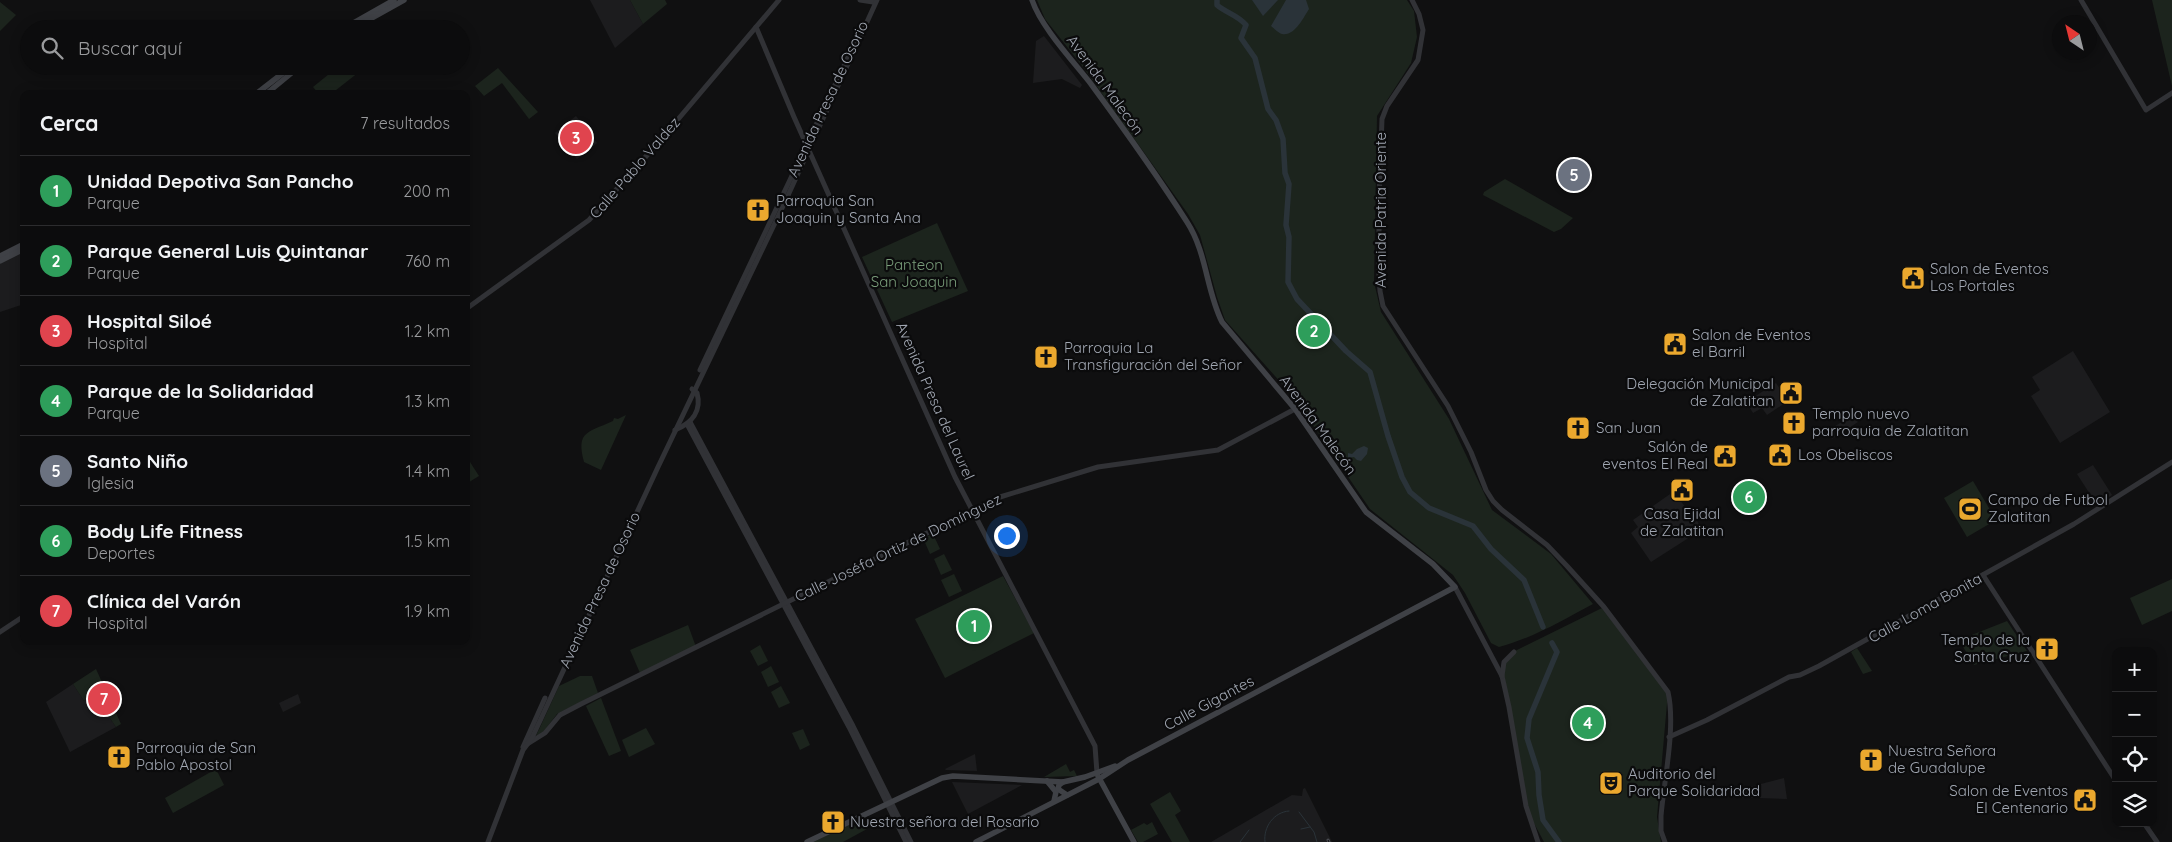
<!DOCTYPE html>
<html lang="es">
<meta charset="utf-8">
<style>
body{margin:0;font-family:Quicksand,sans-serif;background:#151516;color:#f1f3f6}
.controls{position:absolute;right:15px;bottom:15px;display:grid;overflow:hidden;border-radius:10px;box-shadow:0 2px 12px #0003}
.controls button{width:45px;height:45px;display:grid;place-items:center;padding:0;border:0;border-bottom:1px solid #2c2c2e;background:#0c0c0d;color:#f1f3f6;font:25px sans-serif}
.compass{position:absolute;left:2052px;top:15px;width:45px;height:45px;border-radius:50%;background:#0c0c0d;box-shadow:0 2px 12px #0003;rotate:325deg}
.you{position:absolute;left:1006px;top:535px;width:18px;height:18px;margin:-12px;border:4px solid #fff;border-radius:50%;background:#1a73e8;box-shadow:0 0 0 8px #1a73e833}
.badge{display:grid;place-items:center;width:32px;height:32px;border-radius:50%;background:#db2777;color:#fff;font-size:16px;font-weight:700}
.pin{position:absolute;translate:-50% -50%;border:2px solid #fff;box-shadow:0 1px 5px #0006}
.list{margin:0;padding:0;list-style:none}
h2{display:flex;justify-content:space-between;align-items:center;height:65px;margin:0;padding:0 20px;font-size:21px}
h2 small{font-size:16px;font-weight:400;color:#9a9b9d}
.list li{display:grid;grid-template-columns:32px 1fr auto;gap:15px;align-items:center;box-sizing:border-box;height:70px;padding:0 20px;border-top:1px solid #2c2c2e}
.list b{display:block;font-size:19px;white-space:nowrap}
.list p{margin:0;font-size:16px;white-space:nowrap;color:#9a9b9d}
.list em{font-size:16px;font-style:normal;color:#9a9b9d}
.icon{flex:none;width:28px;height:28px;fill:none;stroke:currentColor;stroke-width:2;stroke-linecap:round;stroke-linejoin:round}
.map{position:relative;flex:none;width:2172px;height:842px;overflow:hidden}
.search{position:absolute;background:#0c0c0d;box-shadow:0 2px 12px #0003;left:20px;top:20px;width:450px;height:55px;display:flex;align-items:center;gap:12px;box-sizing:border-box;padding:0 18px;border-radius:28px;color:#9a9b9d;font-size:19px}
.panel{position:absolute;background:#0c0c0d;box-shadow:0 2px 12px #0003;left:20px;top:90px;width:450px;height:555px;border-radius:10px}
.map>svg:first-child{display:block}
.built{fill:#1c1c1e}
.green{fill:#1c241d}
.water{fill:#2a3339}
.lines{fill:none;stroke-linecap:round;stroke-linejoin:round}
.stream{stroke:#2a3339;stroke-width:1}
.river{stroke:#2a3339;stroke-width:5.5}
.tertiary{stroke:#313236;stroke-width:5}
.secondary{stroke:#3f4146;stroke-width:5.5}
.rail-casing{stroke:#484a4f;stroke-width:3}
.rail{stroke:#0b0b0c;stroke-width:1;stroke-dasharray:4;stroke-linecap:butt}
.labels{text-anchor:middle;stroke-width:4.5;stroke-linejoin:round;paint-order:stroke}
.street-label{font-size:15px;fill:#a1a7b2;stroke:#0b0b0c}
.poi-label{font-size:15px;fill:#a1a7b2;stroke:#0b0b0c;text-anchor:start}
.park-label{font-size:15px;fill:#799d7a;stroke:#0b0b0c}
</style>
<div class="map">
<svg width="2172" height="842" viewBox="0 0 2172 842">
<rect width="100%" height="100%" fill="#101011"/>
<g class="built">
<polygon points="590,0 630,0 643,24 615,48"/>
<polygon points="1044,36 1082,85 1080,88 1062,79 1033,83 1036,41"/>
<polygon points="576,116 597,143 577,159 555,133"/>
<polygon points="24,252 24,304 0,312 0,264"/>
<polygon points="2073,351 2110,412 2060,443 2031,396 2040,390 2032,377"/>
<polygon points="1776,383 1788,401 1767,415 1762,408 1753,413 1746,402"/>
<polygon points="1853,415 1858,422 1832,439 1827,431"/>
<polygon points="2093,465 2112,495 2097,505 2077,474"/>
<polygon points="1673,492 1688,510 1692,507 1701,530 1651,562 1631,533 1638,527 1633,520"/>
<polygon points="73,684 84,701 94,695 116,727 70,752 46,702"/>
<polygon points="298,694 301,703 283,712 279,703"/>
<polygon points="975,754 977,771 946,770 945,769"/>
<polygon points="1784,778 1787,799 1730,797 1730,792"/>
<polygon points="952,782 1022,785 968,814"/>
<polygon points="1305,788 1332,842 1211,842 1292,795 1302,796 1303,789"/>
</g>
<g class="green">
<polygon points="630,0 665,0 667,4 643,24"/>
<path d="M1037,0h370l7,11 3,26 -6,26 -34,53 -3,166 7,30 68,107 43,91 59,44 42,50c-30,16 -60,34 -94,43l-8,-4 -26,-50 -12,-18 -83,-66 -60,-88 -27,-36 -58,-65 -8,-23 -17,-62 -12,-21 -105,-147 -38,-48z"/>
<polygon points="2152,0 2172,0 2172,86"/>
<polygon points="0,2 16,15 0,31"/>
<polygon points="339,66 354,66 359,72 331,94 319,94 313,87"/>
<polygon points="498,68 538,112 529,119 502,83 484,96 475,86"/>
<polygon points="1505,179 1573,218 1561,229 1554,232 1483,195 1484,192"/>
<polygon points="937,223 968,291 892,322 862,257"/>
<path d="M626,415l-25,55 -17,-8c-8,-31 3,-29 29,-41l1,-3 4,1z"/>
<polygon points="470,462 479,476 466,484 466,463"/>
<polygon points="1973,481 1996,520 1967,537 1944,498"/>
<polygon points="933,534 940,549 930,554 923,538"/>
<polygon points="944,554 952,570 941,575 934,559"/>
<polygon points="954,574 962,591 949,597 941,580"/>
<polygon points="1003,576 1034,633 945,678 915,619"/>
<polygon points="2172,579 2172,611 2142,625 2130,598"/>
<polygon points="1604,607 1668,692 1657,817 1661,842 1544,842 1528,812 1502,676 1504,662 1511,653"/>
<polygon points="2007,621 2027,651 1974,665 1959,640"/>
<polygon points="688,625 696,647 640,673 630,650"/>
<polygon points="760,645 768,661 758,666 750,651"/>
<polygon points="1857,648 1872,671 1863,674 1851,652"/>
<polygon points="771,666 779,682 768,687 761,672"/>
<polygon points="96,669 106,691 95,697 93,695 84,701 73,684"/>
<polygon points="580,676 592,676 598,693 557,714 544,731 536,736 559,686"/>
<polygon points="781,686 790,703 779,708 771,692"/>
<polygon points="601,698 621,751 609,756 586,706"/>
<polygon points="111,702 121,724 116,727 102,707"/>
<polygon points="646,728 655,744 629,757 622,740"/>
<polygon points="803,729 810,745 800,750 792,733"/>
<polygon points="1066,764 1070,772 1074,770 1077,776 1044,777"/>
<polygon points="216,769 224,785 173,813 165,798"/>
<polygon points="1170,792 1181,811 1175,815 1190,842 1172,842 1150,804"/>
<polygon points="862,819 867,829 843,842 813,842"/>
<polygon points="1152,822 1158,834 1143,842 1138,842 1131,830 1144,823 1147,825"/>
</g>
<g class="water">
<polygon points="1252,0 1278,0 1263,16"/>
<path d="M1286,0h20l3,9c-5,8 -15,28 -27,25 -4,-1 -8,-6 -11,-8z"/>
<polygon points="1364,446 1368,448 1367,454 1361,461 1357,460 1354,457 1348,458 1348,453 1352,454 1357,449"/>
</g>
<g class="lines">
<g class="stream">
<polyline points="1299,812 1314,832 1317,842"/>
<polyline points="1301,829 1310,827"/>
<polyline points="1240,842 1249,830"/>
<path d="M1265,842c-2,-15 9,-30 24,-31"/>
</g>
<g class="river">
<path d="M1217,0v5c9,8 21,10 29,20l-5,13 14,20 13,51 8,11 7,19 2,34 4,11 -3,41 3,12 -1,45 9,17 49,52 24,21 18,64 14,41 8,15 19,16 44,18 18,23 33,31 19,47"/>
<polyline points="1552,643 1557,652 1529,719 1527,738 1538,772 1539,795 1543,820 1559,842"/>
</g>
<g class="tertiary">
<polyline points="860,0 873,2"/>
<path d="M1412,0l7,14 4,16 -5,30 -31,46 -5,13 -3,83v71l1,18 3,15 65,100 23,46 15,38 7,11 9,9 45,35 20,21 37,41 64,85c8,35 -4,88 -7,124v15l4,11"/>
<polyline points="2081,0 2146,110 2172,93"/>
<polyline points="756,27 794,117 955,477 1095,746 1097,773"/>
<polyline points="466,309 589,220 658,143 779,0"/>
<polyline points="700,370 859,34"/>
<polyline points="690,422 853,726 911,842"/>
<polyline points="687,424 849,727 906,842"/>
<path d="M675,430c17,-7 27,-19 22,-37l-5,-4"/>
<polyline points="1983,575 2116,781"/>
<polyline points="1455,587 1502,676 1509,707 1526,806 1538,842"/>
<polyline points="0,632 24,616"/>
<polyline points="1502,676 1504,662 1514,652"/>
<polyline points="1669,737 1707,720 1789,677 1800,675 1819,666 2074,524 2172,462"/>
<polyline points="529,743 545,733 560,715 581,704 1000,497 1098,467 1218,450 1295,409"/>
<polyline points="523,747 545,698"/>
<polyline points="2144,823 2157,842"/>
<polyline points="488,842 523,750 532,738 658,467 785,202 877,0"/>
</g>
<g class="secondary">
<polyline points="343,29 394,0"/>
<polyline points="352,29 404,0"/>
<polyline points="256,94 292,66"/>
<polyline points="266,94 300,66"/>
<polyline points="0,256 24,244"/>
<polyline points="0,261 24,249"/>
<polyline points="1098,776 1134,842"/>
<polyline points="1047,781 1056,792 1054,801"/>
<polyline points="1063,782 1059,785 1058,789 1067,795"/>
<polyline points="807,842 942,778 953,776 1063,782 1085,777 1115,766"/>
<path d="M976,842l123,-63 29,-19 327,-173 -22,-23 -67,-52 -71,-103 -73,-87c-16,-32 -15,-69 -35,-100 -30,-47 -63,-93 -96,-138 -18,-23 -50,-57 -59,-84"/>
</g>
<g class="rail-casing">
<polyline id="rail" points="1328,840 1329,842"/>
</g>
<use href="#rail" class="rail"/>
</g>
<defs>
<g id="church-square" transform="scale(1.25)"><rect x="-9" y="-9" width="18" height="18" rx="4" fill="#eba82e" stroke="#0b0b0c"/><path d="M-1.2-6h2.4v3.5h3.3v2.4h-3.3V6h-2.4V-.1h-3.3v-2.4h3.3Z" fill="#111"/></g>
<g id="civic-square" transform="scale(1.25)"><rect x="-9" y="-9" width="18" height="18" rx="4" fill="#eba82e" stroke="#0b0b0c"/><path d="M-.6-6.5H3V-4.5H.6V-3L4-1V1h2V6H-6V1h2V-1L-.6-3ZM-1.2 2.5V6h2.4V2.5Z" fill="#111"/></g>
<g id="stadium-square" transform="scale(1.25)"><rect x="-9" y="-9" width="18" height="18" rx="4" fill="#eba82e" stroke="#0b0b0c"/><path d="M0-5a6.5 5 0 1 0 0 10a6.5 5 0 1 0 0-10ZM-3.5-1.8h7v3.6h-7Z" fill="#111"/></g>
<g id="theatre-square" transform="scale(1.25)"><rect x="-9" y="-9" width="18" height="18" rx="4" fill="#eba82e" stroke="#0b0b0c"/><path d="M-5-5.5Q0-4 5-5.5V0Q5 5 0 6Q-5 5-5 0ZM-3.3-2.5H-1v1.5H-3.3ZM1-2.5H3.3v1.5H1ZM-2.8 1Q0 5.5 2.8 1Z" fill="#111"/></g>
</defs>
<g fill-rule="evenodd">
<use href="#church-square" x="758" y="210"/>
<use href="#civic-square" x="1913" y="278"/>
<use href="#civic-square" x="1675" y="344"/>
<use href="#church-square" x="1046" y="357"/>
<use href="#civic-square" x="1791" y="393"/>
<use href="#church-square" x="1794" y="423"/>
<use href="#church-square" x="1578" y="428"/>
<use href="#civic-square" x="1780" y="455"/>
<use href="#civic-square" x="1725" y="456"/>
<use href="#civic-square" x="1682" y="490"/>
<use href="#stadium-square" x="1970" y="509"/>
<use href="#church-square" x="2047" y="649"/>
<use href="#church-square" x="119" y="757"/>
<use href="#church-square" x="1871" y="760"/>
<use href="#theatre-square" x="1611" y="783"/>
<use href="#civic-square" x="2085" y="800"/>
<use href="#church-square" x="833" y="822"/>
</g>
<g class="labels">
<g class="street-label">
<text transform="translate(1105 85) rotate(54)" y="5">Avenida Malecón</text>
<text transform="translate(828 99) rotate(-65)" y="5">Avenida Presa de Osorio</text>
<text transform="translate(635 168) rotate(-49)" y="5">Calle Pablo Valdez</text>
<text transform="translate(1381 210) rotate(-90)" y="5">Avenida Patria Oriente</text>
<text transform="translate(935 401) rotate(66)" y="5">Avenida Presa del Laurel</text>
<text transform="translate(1318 425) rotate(54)" y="5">Avenida Malecón</text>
<text transform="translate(898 548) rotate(-26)" y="5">Calle Joséfa Ortiz de Domínguez</text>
<text transform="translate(600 590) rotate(-65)" y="5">Avenida Presa de Osorio</text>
<text transform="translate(1925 608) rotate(-29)" y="5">Calle Loma Bonita</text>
<text transform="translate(1209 703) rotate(-28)" y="5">Calle Gigantes</text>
</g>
<g class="poi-label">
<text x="776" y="206">Parroquia San<tspan x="776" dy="17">Joaquin y Santa Ana</tspan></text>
<text x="1930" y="274">Salon de Eventos<tspan x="1930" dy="17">Los Portales</tspan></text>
<text x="1692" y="340">Salon de Eventos<tspan x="1692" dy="17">el Barril</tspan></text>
<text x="1064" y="353">Parroquia La<tspan x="1064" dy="17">Transfiguración del Señor</tspan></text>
<text x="1774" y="389" text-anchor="end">Delegación Municipal<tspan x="1774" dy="17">de Zalatitan</tspan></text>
<text x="1812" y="419">Templo nuevo<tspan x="1812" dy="17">parroquia de Zalatitan</tspan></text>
<text x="1596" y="433">San Juan</text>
<text x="1708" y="452" text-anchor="end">Salón de<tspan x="1708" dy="17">eventos El Real</tspan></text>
<text x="1798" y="460">Los Obeliscos</text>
<text x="1988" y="505">Campo de Futbol<tspan x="1988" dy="17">Zalatitan</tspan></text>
<text x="1682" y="519" text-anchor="middle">Casa Ejidal<tspan x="1682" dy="17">de Zalatitan</tspan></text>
<text x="2030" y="645" text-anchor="end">Templo de la<tspan x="2030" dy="17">Santa Cruz</tspan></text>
<text x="136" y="753">Parroquia de San<tspan x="136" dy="17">Pablo Apostol</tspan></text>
<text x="1888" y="756">Nuestra Señora<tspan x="1888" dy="17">de Guadalupe</tspan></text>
<text x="1628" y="779">Auditorio del<tspan x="1628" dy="17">Parque Solidaridad</tspan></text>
<text x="2068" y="796" text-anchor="end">Salon de Eventos<tspan x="2068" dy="17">El Centenario</tspan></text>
<text x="850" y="827">Nuestra señora del Rosario</text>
</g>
<g class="park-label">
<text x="914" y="270">Panteon<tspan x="914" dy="17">San Joaquin</tspan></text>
</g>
</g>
</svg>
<div class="controls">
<button>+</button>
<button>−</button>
<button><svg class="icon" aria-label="locate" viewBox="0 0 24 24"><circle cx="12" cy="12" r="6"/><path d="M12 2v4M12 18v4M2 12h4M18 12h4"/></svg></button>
<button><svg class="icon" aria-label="layers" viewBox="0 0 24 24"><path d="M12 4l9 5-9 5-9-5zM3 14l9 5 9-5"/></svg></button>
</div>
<svg class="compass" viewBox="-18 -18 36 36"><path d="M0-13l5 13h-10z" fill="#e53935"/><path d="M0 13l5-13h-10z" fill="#9a9b9d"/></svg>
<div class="you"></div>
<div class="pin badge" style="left:974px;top:626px;background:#2e9e5b">1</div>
<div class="pin badge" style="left:1314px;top:331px;background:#2e9e5b">2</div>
<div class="pin badge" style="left:576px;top:138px;background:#e0444e">3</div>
<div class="pin badge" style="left:1588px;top:723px;background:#2e9e5b">4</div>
<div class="pin badge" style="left:1574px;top:175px;background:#6b7280">5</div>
<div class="pin badge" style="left:1749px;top:497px;background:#2e9e5b">6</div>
<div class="pin badge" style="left:104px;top:699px;background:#e0444e">7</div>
<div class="search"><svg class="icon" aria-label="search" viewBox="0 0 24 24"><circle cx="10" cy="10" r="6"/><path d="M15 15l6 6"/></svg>Buscar aquí</div>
<section class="panel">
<h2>Cerca<small>7 resultados</small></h2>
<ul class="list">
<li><span class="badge" style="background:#2e9e5b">1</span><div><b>Unidad Depotiva San Pancho</b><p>Parque</p></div><em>200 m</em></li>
<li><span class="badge" style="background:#2e9e5b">2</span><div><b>Parque General Luis Quintanar</b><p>Parque</p></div><em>760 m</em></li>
<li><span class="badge" style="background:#e0444e">3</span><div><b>Hospital Siloé</b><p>Hospital</p></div><em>1.2 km</em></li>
<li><span class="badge" style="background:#2e9e5b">4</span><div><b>Parque de la Solidaridad</b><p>Parque</p></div><em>1.3 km</em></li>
<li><span class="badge" style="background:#6b7280">5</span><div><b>Santo Niño</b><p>Iglesia</p></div><em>1.4 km</em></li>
<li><span class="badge" style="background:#2e9e5b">6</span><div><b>Body Life Fitness</b><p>Deportes</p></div><em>1.5 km</em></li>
<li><span class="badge" style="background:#e0444e">7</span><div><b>Clínica del Varón</b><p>Hospital</p></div><em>1.9 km</em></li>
</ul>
</section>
</div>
